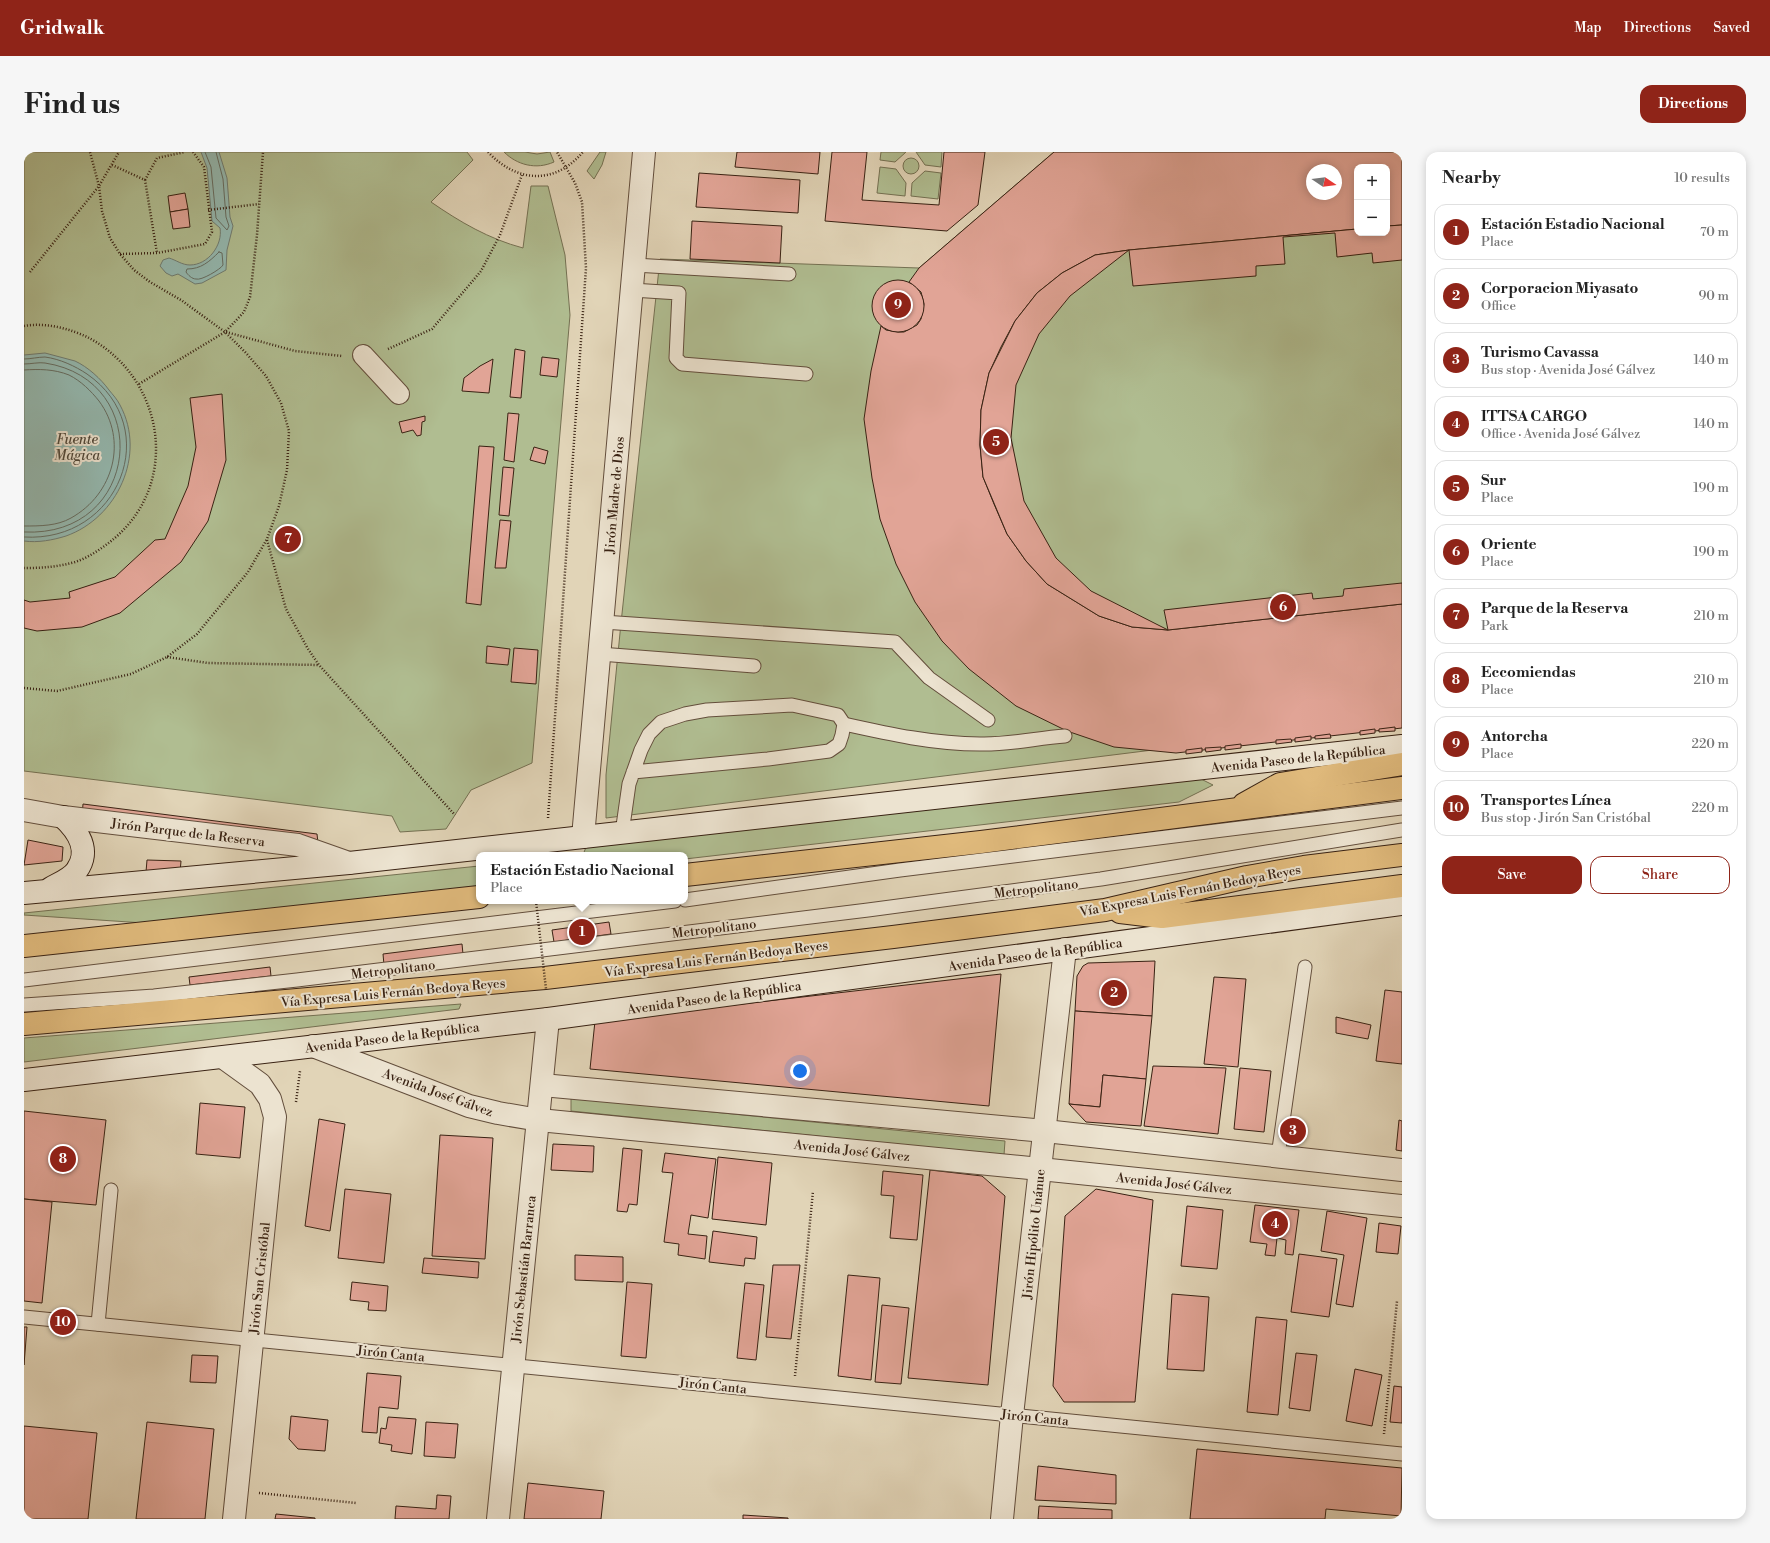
<!DOCTYPE html>
<meta charset="utf-8">
<style>
body{margin:0;font-family:"Libre Bodoni",serif;background:#f6f6f6;color:#222}
.controls{position:absolute;right:12px;top:12px;display:grid;overflow:hidden;border-radius:8px;box-shadow:0 2px 10px #0003}
.controls button{width:36px;height:36px;display:grid;place-items:center;padding:0;border:0;border-bottom:1px solid #e0e0e0;background:#fff;color:#222;font:20px sans-serif}
.compass{position:absolute;left:1282px;top:12px;width:36px;height:36px;border-radius:50%;background:#fff;box-shadow:0 2px 10px #0003;rotate:103deg}
.you{position:absolute;left:776px;top:919px;width:14px;height:14px;margin:-10px;border:3px solid #fff;border-radius:50%;background:#1a73e8;box-shadow:0 0 0 6px #1a73e833}
.badge{display:grid;place-items:center;width:26px;height:26px;border-radius:50%;background:#8f2418;color:#fff;font-size:13px;font-weight:700}
.pin{position:absolute;translate:-50% -50%;border:2px solid #fff;box-shadow:0 1px 4px #0006}
.popup{position:absolute;left:452px;top:700px;width:212px;height:52px;box-sizing:border-box;display:grid;place-content:center;border-radius:8px;background:#fff;filter:drop-shadow(0 1px 3px #0005);font-size:13px;white-space:nowrap;color:#767676}
.popup b{font-size:15px;color:#222}
.popup::after{content:'';position:absolute;left:50%;top:100%;margin-left:-8px;border:8px solid transparent;border-top-color:#fff}
.list{margin:0;padding:0;list-style:none}
h2{display:flex;justify-content:space-between;align-items:center;height:52px;margin:0;padding:0 16px;font-size:17px}
h2 small{font-size:13px;font-weight:400;color:#767676}
.list li{display:grid;grid-template-columns:26px 1fr auto;gap:12px;align-items:center;box-sizing:border-box;height:56px;margin:0 8px 8px;padding:0 8px;border:1px solid #e0e0e0;border-radius:12px}
.list b{display:block;font-size:15px;white-space:nowrap}
.list p{margin:0;font-size:13px;white-space:nowrap;color:#767676}
.list em{font-size:13px;font-style:normal;color:#767676}
.actions{display:flex;gap:8px;padding:12px 16px}
.actions a{flex:1;padding:9px 0;border:1px solid #8f2418;border-radius:12px;text-align:center;font-size:14px;color:#8f2418}
.actions .main{background:#8f2418;color:#fff}
.map{position:relative;flex:none;width:1378px;height:1367px;overflow:hidden;border-radius:12px}
header{display:flex;align-items:center;gap:24px;box-sizing:border-box;height:56px;padding:0 20px;background:#8f2418;color:#fff}
header strong{font-size:19px}
nav{display:flex;gap:22px;margin-inline-start:auto;font-size:14px}
.intro{display:flex;align-items:center;justify-content:space-between;box-sizing:border-box;height:96px;padding:0 24px}
h1{margin:0;font-size:28px}
.button{padding:10px 18px;border-radius:12px;background:#8f2418;color:#fff;font-size:14px;font-weight:700}
main{display:flex;gap:24px;padding:0 24px}
aside{flex:1;background:#fff;border-radius:12px;box-shadow:0 2px 10px #0003}
.map>svg:first-child{display:block}
.green{fill:#b0bd91;stroke:#747052;fill-rule:evenodd}
.water{fill:#94b8af;stroke:#707c71}
.lines{fill:none;stroke-linecap:round;stroke-linejoin:round}
.shore{stroke:#666d61;stroke-width:1}
.building{fill:#e1a496;stroke:#392213;fill-rule:evenodd}
.service-casing{stroke:#634e3c;stroke-width:15}
.pedestrian-casing{stroke:#634e3c;stroke-width:22}
.minor-casing{stroke:#634e3c;stroke-width:24}
.tertiary-casing{stroke:#634e3c;stroke-width:24}
.secondary-casing{stroke:#392213;stroke-width:24}
.motorway-casing{stroke:#392213;stroke-width:24}
.path{stroke:#392213;stroke-width:2.5;stroke-dasharray:1 2;stroke-linecap:butt}
.service{stroke:#ece3d0;stroke-width:13}
.pedestrian{stroke:#ece3d0;stroke-width:20}
.minor{stroke:#ece3d0;stroke-width:22}
.tertiary{stroke:#ece3d0;stroke-width:22}
.secondary{stroke:#ece3d0;stroke-width:22}
.motorway{stroke:#e0ba7c;stroke-width:22}
.path-bridge{stroke:#392213;stroke-width:2.5;stroke-dasharray:1 2;stroke-linecap:butt}
.labels{text-anchor:middle;stroke-width:4;stroke-linejoin:round;paint-order:stroke}
.street-label{font-size:13px;fill:#392213;stroke:#ece3d0}
.water-label{font-size:14px;font-style:italic;fill:#50483a;stroke:#ece3d0}
</style>
<header>
<strong>Gridwalk</strong>
<nav><a>Map</a><a>Directions</a><a>Saved</a></nav>
</header>
<div class="intro"><h1>Find us</h1><a class="button">Directions</a></div>
<main>
<div class="map">
<svg width="1378" height="1367" viewBox="0 0 1378 1367">
<rect width="100%" height="100%" fill="#e1d4b7"/>
<filter id="stains"><feTurbulence type="fractalNoise" baseFrequency=".005" numOctaves="4"/><feColorMatrix values="0 0 0 0 .2 0 0 0 0 .09 0 0 0 0 .02 0 0 0 .5 -.17"/></filter>
<radialGradient id="worn" r=".72"><stop offset=".6" stop-color="#630" stop-opacity="0"/><stop offset="1" stop-color="#630" stop-opacity=".3"/></radialGradient>
<g class="green">
<path d="M0,0h443l6,8 -42,42c29,20 58,37 92,46l8,-62h17l17,69 5,60 -38,448 -61,27 -25,39 -46,3 -8,-16 -368,-45z"/>
<path d="M480,0h21l12,2 13,-2 4,10c-18,8 -37,3 -50,-10z"/>
<polygon points="576,0 582,0 578,13 570,27 563,19"/>
<polygon points="857,0 882,0 871,10 856,8"/>
<polygon points="892,0 918,0 917,15 901,13"/>
<path d="M1030,0h348v567l-796,99v-43l15,-152 39,-364 259,9zM1333,15h30v66h-30zM1288,18h24v24h-24z"/>
<circle cx="887" cy="14" r="8"/>
<polygon points="856,15 872,17 882,31 881,44 853,41"/>
<polygon points="901,19 917,21 914,47 887,44 888,31"/>
<polygon points="1175,626 1189,633 1155,650 661,707 661,703 559,703 562,695"/>
<polygon points="455,714 455,734 120,771 0,763 0,761"/>
<polygon points="437,852 435,857 0,910 0,886"/>
<polygon points="547,946 981,989 980,1003 547,959"/>
</g>
<g class="water">
<path d="M177,0h18l8,26 3,39 3,9 -6,24 -1,20 -24,13 -7,1 -17,-10 -6,2 -6,-3 -6,-7 3,-6 6,-2c7,2 13,7 21,7 18,0 33,-20 30,-37l-8,-7 -5,-53z"/>
<path d="M21,201c10,3 20,5 30,8 13,6 26,18 34,29 4,5 8,9 11,15 27,50 -3,113 -54,131 -13,4 -28,7 -42,5v-186z"/>
</g>
<g class="lines">
<g class="shore">
<polyline points="181,0 187,15 192,66 203,78 205,74 202,65 199,27 192,0"/>
<path d="M195,100l3,1 1,12c-2,4 -22,16 -27,14 -4,0 -8,-4 -10,-7l1,-3c14,0 22,-7 32,-17z"/>
<path d="M0,207c7,0 14,-2 21,-2 15,2 30,9 42,17 78,54 32,169 -63,163"/>
<path d="M0,212c7,0 15,-2 21,-1 110,17 96,175 -21,169"/>
<path d="M0,218c15,-1 30,-1 45,5 12,6 22,16 30,26 29,39 15,93 -28,117 -14,8 -31,8 -47,8"/>
</g>
</g>
<g class="building">
<polygon points="713,0 796,0 794,22 711,15"/>
<polygon points="808,0 843,0 838,48 915,53 920,0 961,0 954,53 923,79 801,69"/>
<path d="M1030,0h348v73l-15,1v-59h-30v62l-228,21 -34,5 -33,18 -25,20 -22,28 -14,26 -12,26 -8,37 -1,35 3,32 11,27 13,30 19,27 21,23 52,32 33,11 36,3 234,-26v124l-226,25 -62,-6 -47,-16 -51,-25 -47,-37 -27,-28 -27,-39 -19,-38 -16,-45 -8,-41 -8,-59 7,-48 10,-45 5,4 12,2h6l13,-7 4,-6 3,-15 -3,-12 -12,-10 10,-14zM1288,18h24v24h-24z"/>
<polygon points="675,21 776,28 774,61 672,55"/>
<polygon points="161,41 164,57 146,60 144,44"/>
<polygon points="164,57 166,75 149,77 146,60"/>
<polygon points="668,69 758,74 756,111 666,107"/>
<polygon points="1378,73 1378,108 1349,111 1348,101 1313,105 1311,81 1259,85 1261,112 1232,114 1232,124 1109,134 1105,98 1333,77 1333,81 1363,81 1363,74"/>
<polygon points="1105,98 1046,144 1015,182 992,233 987,286 1000,349 1032,406 1067,439 1144,478 1108,475 1075,464 1023,432 1002,409 983,382 959,325 956,293 957,258 965,221 991,169 1013,141 1038,121 1071,103"/>
<circle cx="874" cy="154" r="26"/>
<polygon points="491,197 501,199 497,246 486,245"/>
<polygon points="518,205 535,207 533,225 516,223"/>
<polygon points="469,207 465,241 438,239 440,226 456,214"/>
<polygon points="198,242 202,308 184,369 157,410 96,461 58,475 13,479 0,476 0,448 6,450 46,446 45,440 91,425 131,388 141,387 164,334 172,295 166,246"/>
<polygon points="484,261 495,262 490,310 480,308"/>
<polygon points="401,264 401,269 398,270 397,283 393,284 389,278 378,281 375,270"/>
<polygon points="455,294 470,295 457,453 442,451"/>
<polygon points="510,295 524,299 521,312 506,308"/>
<polygon points="479,315 490,316 485,364 475,363"/>
<polygon points="476,368 487,369 482,416 471,416"/>
<polygon points="1378,431 1378,452 1144,478 1140,458 1288,441 1289,447 1319,444 1320,437"/>
<polygon points="463,494 486,497 484,513 462,511"/>
<polygon points="490,496 514,498 512,532 487,530"/>
<polygon points="1371,575 1371,579 1355,580 1355,577"/>
<polygon points="1351,577 1351,581 1336,583 1336,579"/>
<polygon points="1306,582 1307,586 1291,587 1291,584"/>
<polygon points="1287,584 1287,588 1271,590 1271,586"/>
<polygon points="1267,587 1268,590 1252,592 1252,588"/>
<polygon points="1217,592 1217,596 1201,598 1201,594"/>
<polygon points="1197,595 1197,598 1182,600 1181,596"/>
<polygon points="1178,596 1178,600 1162,602 1162,598"/>
<polygon points="59,652 293,682 294,691 58,664"/>
<polygon points="4,688 39,695 38,709 0,713"/>
<polygon points="123,708 157,709 156,721 122,720"/>
<polygon points="585,770 587,782 530,790 528,778"/>
<polygon points="438,792 439,802 360,813 359,802"/>
<polygon points="1131,809 1128,864 1051,859 1053,824 1059,814 1064,811"/>
<polygon points="246,815 247,824 166,833 165,825"/>
<polygon points="977,822 965,954 566,917 571,869"/>
<polygon points="1190,825 1222,827 1214,915 1180,912"/>
<polygon points="1361,838 1378,840 1378,912 1352,909"/>
<polygon points="1051,859 1128,864 1122,927 1079,923 1076,955 1045,952"/>
<polygon points="1312,865 1347,873 1344,887 1312,881"/>
<polygon points="1129,914 1202,916 1194,982 1120,974"/>
<polygon points="1216,916 1247,919 1240,980 1210,977"/>
<polygon points="1079,923 1122,927 1117,974 1062,970 1045,952 1076,955"/>
<polygon points="176,951 221,955 216,1006 172,1002"/>
<polygon points="0,959 82,968 72,1053 0,1047"/>
<polygon points="295,967 321,972 306,1079 281,1074"/>
<polygon points="1375,968 1378,969 1378,999 1372,998"/>
<polygon points="416,983 469,986 461,1107 408,1104"/>
<polygon points="529,992 570,994 569,1020 527,1018"/>
<polygon points="599,996 618,998 613,1053 605,1052 603,1060 593,1059"/>
<polygon points="641,1001 692,1007 684,1066 667,1063 664,1082 683,1084 681,1107 654,1103 655,1092 640,1090 649,1021 638,1020"/>
<polygon points="694,1005 748,1011 742,1073 688,1067"/>
<polygon points="906,1018 958,1024 981,1044 964,1233 884,1226"/>
<polygon points="859,1019 899,1023 893,1088 866,1086 870,1044 857,1043"/>
<polygon points="321,1037 367,1042 360,1111 314,1106"/>
<polygon points="1072,1037 1129,1048 1111,1250 1040,1250 1029,1234 1041,1064"/>
<polygon points="0,1047 28,1050 18,1151 0,1149"/>
<polygon points="1231,1053 1275,1058 1269,1103 1261,1102 1262,1088 1253,1086 1251,1104 1241,1103 1243,1092 1226,1090"/>
<polygon points="1163,1054 1199,1058 1193,1117 1157,1114"/>
<polygon points="1303,1059 1343,1066 1329,1155 1312,1152 1320,1103 1297,1099"/>
<polygon points="1355,1071 1377,1074 1374,1102 1352,1100"/>
<polygon points="689,1079 733,1085 731,1107 721,1106 720,1114 685,1110"/>
<polygon points="1275,1102 1313,1107 1305,1165 1267,1160"/>
<polygon points="551,1103 599,1105 599,1130 551,1128"/>
<polygon points="400,1106 455,1110 454,1126 398,1121"/>
<polygon points="749,1113 776,1113 767,1187 742,1185"/>
<polygon points="824,1123 856,1126 847,1228 814,1224"/>
<polygon points="328,1130 364,1134 362,1159 344,1158 345,1150 326,1148"/>
<polygon points="603,1130 628,1132 622,1206 597,1204"/>
<polygon points="721,1131 740,1133 732,1208 713,1206"/>
<polygon points="1148,1142 1185,1145 1180,1219 1143,1217"/>
<polygon points="858,1153 885,1156 877,1232 851,1230"/>
<polygon points="1232,1165 1263,1168 1254,1263 1223,1260"/>
<polygon points="0,1175 3,1175 0,1213"/>
<polygon points="1272,1201 1293,1203 1286,1259 1265,1256"/>
<polygon points="168,1203 194,1204 192,1231 166,1230"/>
<polygon points="1331,1217 1358,1223 1348,1274 1322,1269"/>
<polygon points="343,1221 377,1224 374,1257 355,1255 353,1281 338,1280"/>
<polygon points="1370,1234 1378,1235 1378,1271 1366,1270"/>
<polygon points="267,1264 304,1268 301,1299 274,1297 265,1287"/>
<polygon points="364,1265 392,1267 388,1302 367,1299 368,1293 355,1291 357,1276 362,1277"/>
<polygon points="123,1270 190,1277 181,1367 112,1367"/>
<polygon points="402,1270 434,1272 431,1306 400,1304"/>
<polygon points="0,1274 73,1281 64,1367 0,1367"/>
<polygon points="1173,1297 1378,1316 1377,1364 1302,1357 1301,1367 1166,1367"/>
<polygon points="1014,1314 1092,1323 1092,1352 1011,1348"/>
<polygon points="504,1331 580,1339 577,1367 500,1367"/>
<polygon points="413,1343 427,1344 425,1367 371,1367 372,1354 412,1357"/>
<polygon points="1015,1354 1088,1358 1088,1367 1014,1367"/>
<polygon points="252,1362 291,1366 291,1367 251,1367"/>
<polygon points="719,1363 764,1366 764,1367 719,1367"/>
</g>
<g class="lines">
<g class="service-casing">
<g id="service">
<polyline points="610,113 765,122"/>
<polyline points="608,138 655,141 652,206 658,212 782,222"/>
<polyline points="579,470 871,490 905,526 964,568"/>
<polyline points="576,502 730,514"/>
<path d="M820,572c45,10 90,20 136,20 28,1 57,-6 85,-8"/>
<polyline points="598,681 605,632 617,598 625,582 637,570 661,562 683,558 768,553 814,563 820,572 818,583 815,592 805,599 744,607 609,620"/>
<polyline points="661,748 876,718 1378,656"/>
<polyline points="0,828 651,749"/>
<polyline points="0,853 130,844 273,828 844,758 1077,727 1378,678"/>
<polyline points="1254,1004 1281,815"/>
<polyline points="0,1165 1378,1302"/>
<polyline points="74,1172 87,1038"/>
</g>
</g>
<g class="pedestrian-casing">
<polyline id="pedestrian" points="339,203 375,242"/>
</g>
<g class="minor-casing">
<g id="minor">
<polyline points="200,906 236,932 246,947 251,965 210,1367"/>
<polyline points="978,1367 988,1263 1041,797"/>
</g>
</g>
<g class="tertiary-casing">
<g id="tertiary">
<polyline points="0,658 39,665 274,693 325,711"/>
<polyline points="559,685 620,0"/>
<polyline points="289,894 445,954 474,961 515,968 1016,1017 1378,1054"/>
<polyline points="518,933 1021,979 1378,1018"/>
<polyline points="474,1367 524,867"/>
</g>
</g>
<g class="secondary-casing">
<g id="secondary">
<path d="M27,736c9,-5 21,-10 26,-18 14,-20 1,-39 -14,-53"/>
<polyline points="0,741 325,711 1378,594"/>
<polyline points="0,928 524,867 1378,752"/>
</g>
</g>
<g class="motorway-casing">
<g id="motorway">
<polyline points="1220,652 1256,632 1378,612"/>
<polyline points="661,723 957,690 1378,636"/>
<polyline points="1096,760 1138,765 1378,734"/>
<polyline points="0,794 455,745"/>
<polyline points="0,872 521,826 869,785 1081,758 1223,725 1280,715 1378,703"/>
</g>
</g>
<g class="path">
<path d="M464,0c29,31 67,33 95,0"/>
<polyline points="88,13 121,28 133,101"/>
<polyline points="121,28 133,6 161,0"/>
<polyline points="184,58 235,52"/>
<polyline points="96,102 133,101 181,92 188,80 180,15 169,0"/>
<polyline points="6,120 75,34 95,0"/>
<path d="M0,174c22,-4 48,3 67,13 73,41 89,142 25,198 -12,10 -26,20 -41,25 -17,5 -33,6 -51,6"/>
<polyline points="202,180 271,199 318,204"/>
<polyline points="364,197 408,177 457,119 476,83 498,23"/>
<polyline points="115,232 201,180 220,160 226,145 233,83 239,0"/>
<polyline points="243,388 262,457 284,497 295,513 431,663"/>
<polyline points="143,505 184,511 295,513"/>
<polyline points="0,536 33,539 107,522 143,505 173,482 224,420 243,387 255,354 263,318 265,279 257,251 242,224 222,201 201,180 157,148 126,130 110,118 96,102 86,86 78,59 75,34 66,0"/>
<polyline points="524,666 562,116 558,50 551,31 533,0"/>
<polyline points="272,950 276,919"/>
<polyline points="771,1224 789,1039"/>
<polyline points="1360,1282 1373,1149"/>
<polyline points="235,1341 332,1351"/>
</g>
<use href="#service" class="service"/>
<use href="#pedestrian" class="pedestrian"/>
<use href="#minor" class="minor"/>
<use href="#tertiary" class="tertiary"/>
<use href="#secondary" class="secondary"/>
<use href="#motorway" class="motorway"/>
<polyline class="path-bridge" points="512,749 522,837"/>
</g>
<g class="labels">
<g class="street-label">
<text transform="translate(590 343) rotate(-85)" y="5">Jirón Madre de Dios</text>
<text transform="translate(1274 606) rotate(-6)" y="5">Avenida Paseo de la República</text>
<text transform="translate(164 680) rotate(7)" y="5">Jirón Parque de la Reserva</text>
<text transform="translate(1012 736) rotate(-7)" y="5">Metropolitano</text>
<text transform="translate(1166 738) rotate(-11)" y="5">Vía Expresa Luis Fernán Bedoya Reyes</text>
<text transform="translate(690 776) rotate(-7)" y="5">Metropolitano</text>
<text transform="translate(1011 802) rotate(-8)" y="5">Avenida Paseo de la República</text>
<text transform="translate(692 806) rotate(-7)" y="5">Vía Expresa Luis Fernán Bedoya Reyes</text>
<text transform="translate(369 817) rotate(-7)" y="5">Metropolitano</text>
<text transform="translate(369 840) rotate(-5)" y="5">Vía Expresa Luis Fernán Bedoya Reyes</text>
<text transform="translate(690 845) rotate(-8)" y="5">Avenida Paseo de la República</text>
<text transform="translate(368 885) rotate(-7)" y="5">Avenida Paseo de la República</text>
<text transform="translate(414 940) rotate(20)" y="5">Avenida José Gálvez</text>
<text transform="translate(828 998) rotate(6)" y="5">Avenida José Gálvez</text>
<text transform="translate(1150 1031) rotate(6)" y="5">Avenida José Gálvez</text>
<text transform="translate(1009 1082) rotate(-84)" y="5">Jirón Hipólito Unánue</text>
<text transform="translate(499 1117) rotate(-84)" y="5">Jirón Sebastián Barranca</text>
<text transform="translate(235 1126) rotate(-84)" y="5">Jirón San Cristóbal</text>
<text transform="translate(367 1201) rotate(6)" y="5">Jirón Canta</text>
<text transform="translate(689 1233) rotate(6)" y="5">Jirón Canta</text>
<text transform="translate(1011 1265) rotate(6)" y="5">Jirón Canta</text>
</g>
<g class="water-label">
<text x="53" y="292">Fuente<tspan x="53" dy="16">Mágica</tspan></text>
</g>
</g>
<rect width="100%" height="100%" filter="url(#stains)"/>
<rect width="100%" height="100%" fill="url(#worn)"/>
</svg>
<div class="controls">
<button>+</button>
<button>−</button>
</div>
<svg class="compass" viewBox="-18 -18 36 36"><path d="M0-13l5 13h-10z" fill="#e53935"/><path d="M0 13l5-13h-10z" fill="#767676"/></svg>
<div class="you"></div>
<div class="pin badge" style="left:558px;top:780px">1</div>
<div class="popup"><b>Estación Estadio Nacional</b>Place</div>
<div class="pin badge" style="left:1090px;top:841px">2</div>
<div class="pin badge" style="left:1269px;top:979px">3</div>
<div class="pin badge" style="left:1251px;top:1072px">4</div>
<div class="pin badge" style="left:972px;top:290px">5</div>
<div class="pin badge" style="left:1259px;top:455px">6</div>
<div class="pin badge" style="left:264px;top:387px">7</div>
<div class="pin badge" style="left:39px;top:1007px">8</div>
<div class="pin badge" style="left:874px;top:153px">9</div>
<div class="pin badge" style="left:39px;top:1170px">10</div>
</div>
<aside>
<h2>Nearby<small>10 results</small></h2>
<ul class="list">
<li><span class="badge">1</span><div><b>Estación Estadio Nacional</b><p>Place</p></div><em>70 m</em></li>
<li><span class="badge">2</span><div><b>Corporacion Miyasato</b><p>Office</p></div><em>90 m</em></li>
<li><span class="badge">3</span><div><b>Turismo Cavassa</b><p>Bus stop · Avenida José Gálvez</p></div><em>140 m</em></li>
<li><span class="badge">4</span><div><b>ITTSA CARGO</b><p>Office · Avenida José Gálvez</p></div><em>140 m</em></li>
<li><span class="badge">5</span><div><b>Sur</b><p>Place</p></div><em>190 m</em></li>
<li><span class="badge">6</span><div><b>Oriente</b><p>Place</p></div><em>190 m</em></li>
<li><span class="badge">7</span><div><b>Parque de la Reserva</b><p>Park</p></div><em>210 m</em></li>
<li><span class="badge">8</span><div><b>Eccomiendas</b><p>Place</p></div><em>210 m</em></li>
<li><span class="badge">9</span><div><b>Antorcha</b><p>Place</p></div><em>220 m</em></li>
<li><span class="badge">10</span><div><b>Transportes Línea</b><p>Bus stop · Jirón San Cristóbal</p></div><em>220 m</em></li>
</ul>
<div class="actions"><a class="main">Save</a><a>Share</a></div>
</aside>
</main>
